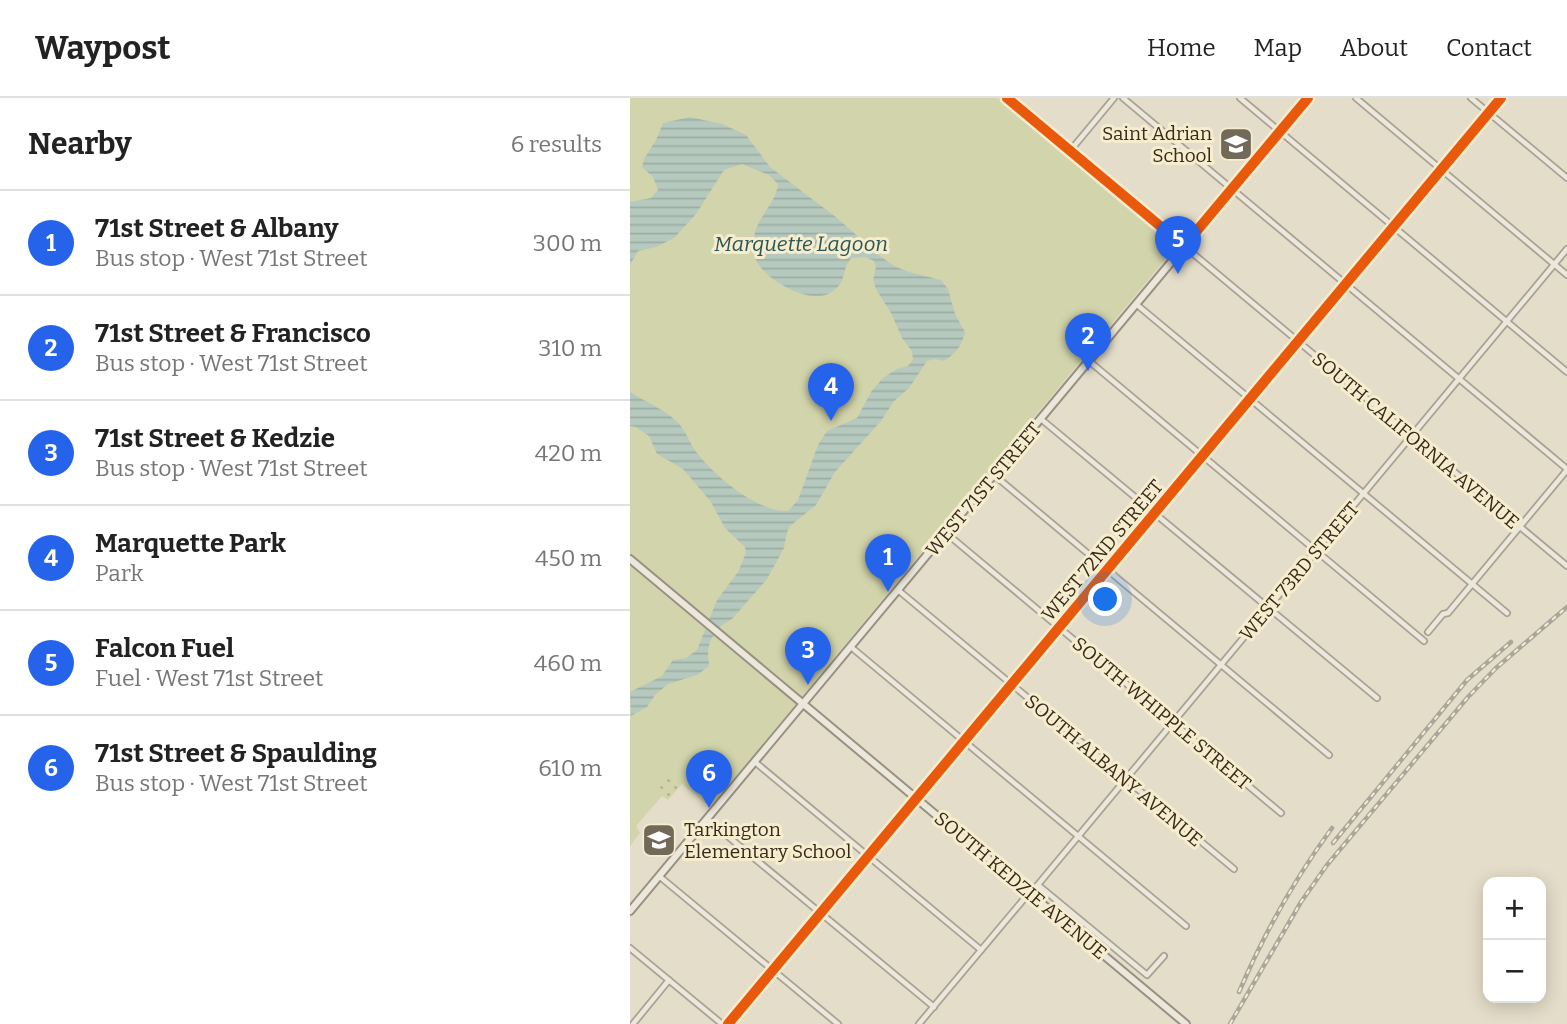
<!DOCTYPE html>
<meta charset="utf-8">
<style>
body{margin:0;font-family:Bitter,serif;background:#f6f6f6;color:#222}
.controls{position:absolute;right:21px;bottom:21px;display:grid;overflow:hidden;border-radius:14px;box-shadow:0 4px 18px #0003}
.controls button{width:63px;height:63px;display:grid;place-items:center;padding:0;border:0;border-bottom:2px solid #e0e0e0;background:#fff;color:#222;font:35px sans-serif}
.you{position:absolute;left:476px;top:502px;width:24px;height:24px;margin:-18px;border:5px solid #fff;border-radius:50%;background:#1a73e8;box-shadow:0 0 0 10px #1a73e833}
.badge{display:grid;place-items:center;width:46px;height:46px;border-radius:50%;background:#2563eb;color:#fff;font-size:23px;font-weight:700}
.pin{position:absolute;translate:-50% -58px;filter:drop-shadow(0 2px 4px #0008)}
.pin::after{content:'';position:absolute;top:37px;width:24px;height:21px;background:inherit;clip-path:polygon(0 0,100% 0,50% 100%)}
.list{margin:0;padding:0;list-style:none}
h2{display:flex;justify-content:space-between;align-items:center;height:91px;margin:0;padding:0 28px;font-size:30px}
h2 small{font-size:23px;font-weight:400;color:#767676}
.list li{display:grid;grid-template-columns:46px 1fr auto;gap:21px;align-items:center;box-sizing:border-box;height:105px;padding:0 28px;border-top:2px solid #e0e0e0}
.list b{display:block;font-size:26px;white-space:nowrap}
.list p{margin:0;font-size:23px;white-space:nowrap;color:#767676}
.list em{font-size:23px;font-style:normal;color:#767676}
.map{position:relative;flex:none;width:937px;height:926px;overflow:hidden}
header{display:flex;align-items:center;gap:42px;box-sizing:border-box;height:98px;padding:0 35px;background:#fff;border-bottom:2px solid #e0e0e0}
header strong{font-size:33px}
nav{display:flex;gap:38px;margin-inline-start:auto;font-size:24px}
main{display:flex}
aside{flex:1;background:#fff}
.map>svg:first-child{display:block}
.green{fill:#d2d4ab}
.garden{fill:url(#garden-dots)}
.water{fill:url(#water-rules)}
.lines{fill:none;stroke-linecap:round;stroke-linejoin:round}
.street-casing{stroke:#a9a193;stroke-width:8}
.secondary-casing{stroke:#989183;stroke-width:10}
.street{stroke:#ece7db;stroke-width:4.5}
.secondary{stroke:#ece7db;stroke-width:6}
.rail-casing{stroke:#aba69c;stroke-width:4.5}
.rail{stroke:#f6ecce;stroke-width:2;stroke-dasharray:5;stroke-linecap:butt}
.cycleway-casing{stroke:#f6ecce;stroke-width:15}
.cycleway{stroke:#e8590c;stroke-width:10}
.labels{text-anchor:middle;stroke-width:6;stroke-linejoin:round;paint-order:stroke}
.poi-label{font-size:19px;fill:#362a1c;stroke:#f6ecce;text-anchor:end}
.street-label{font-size:19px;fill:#362a1c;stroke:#f6ecce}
.water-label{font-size:21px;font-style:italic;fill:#2a5756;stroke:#f6ecce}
</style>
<header>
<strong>Waypost</strong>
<nav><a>Home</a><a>Map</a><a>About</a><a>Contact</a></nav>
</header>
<main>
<aside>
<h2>Nearby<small>6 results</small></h2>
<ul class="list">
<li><span class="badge">1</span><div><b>71st Street &amp; Albany</b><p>Bus stop · West 71st Street</p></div><em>300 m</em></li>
<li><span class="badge">2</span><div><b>71st Street &amp; Francisco</b><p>Bus stop · West 71st Street</p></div><em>310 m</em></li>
<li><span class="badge">3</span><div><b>71st Street &amp; Kedzie</b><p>Bus stop · West 71st Street</p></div><em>420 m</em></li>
<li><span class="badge">4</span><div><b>Marquette Park</b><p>Park</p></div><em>450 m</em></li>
<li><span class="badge">5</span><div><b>Falcon Fuel</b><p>Fuel · West 71st Street</p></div><em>460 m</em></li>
<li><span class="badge">6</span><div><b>71st Street &amp; Spaulding</b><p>Bus stop · West 71st Street</p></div><em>610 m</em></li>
</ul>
</aside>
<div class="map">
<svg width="937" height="926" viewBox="0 0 937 926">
<defs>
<pattern id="garden-dots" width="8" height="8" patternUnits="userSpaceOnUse" patternTransform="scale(1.75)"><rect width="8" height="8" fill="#d2d4ab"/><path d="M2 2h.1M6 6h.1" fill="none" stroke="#b5b693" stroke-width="1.8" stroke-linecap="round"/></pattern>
<pattern id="water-rules" width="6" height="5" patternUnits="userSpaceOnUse" patternTransform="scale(1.75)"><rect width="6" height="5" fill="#b6c9be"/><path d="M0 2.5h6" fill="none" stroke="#9dada3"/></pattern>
</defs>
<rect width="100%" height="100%" fill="#e4ddc9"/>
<polygon class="green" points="0,0 369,0 544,147 543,152 80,709 52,686 38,702 32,698 6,728 10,735 0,748"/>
<polygon class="garden" points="39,678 45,681 49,689 39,700 32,694 26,682 26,680"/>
<path class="water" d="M60,19l32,7 24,11 24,32 67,51 43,38 14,10 15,6 32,8 7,9 7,25 10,18c-3,14 -9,21 -21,29l-9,-2 -8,2 -18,27 -15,13 -13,20 -46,51 -19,33 -26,21 -3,6 -3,16 -17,31 -35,40 -13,8 -9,14 -2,9 1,16 -12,9 -29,9 -13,11 -8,12 -16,9 -1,-24 32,-16 11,-16 13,-2 11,-8 20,-50 21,-28 8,-19 -1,-6 -20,-19 -14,-26 -28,-33 -26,-15 -8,-18 -13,-9 -6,-1v-34c17,11 37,18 50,33 6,7 9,16 14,24 18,25 62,63 94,62l10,-11 20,-55 9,-14 30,-13 14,-26 12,-14 14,-9 11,-3 5,-6 -1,-9 -10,-13 -11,-25 -15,-24 -3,-9 3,-13 -2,-6 -9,-4 -13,1c-12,11 -3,24 -22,35 -20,12 -65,-13 -74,-33 -3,-7 -3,-15 -2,-22 2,-20 22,-34 24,-54l-9,-9 -27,-11 -18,6 -28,44 -22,24 -18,9 -18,4 -8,14v-63l21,-4 7,-8 -5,-13 -11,-10 2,-8 12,-19 7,-17z"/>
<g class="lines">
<g class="street-casing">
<g id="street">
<polyline points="493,0 937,371"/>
<polyline points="610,0 937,274"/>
<polyline points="726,0 937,177"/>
<polyline points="841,0 937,80"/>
<polyline points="440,53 484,0"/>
<polyline points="554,148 937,468"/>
<polyline points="506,206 877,515"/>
<polyline points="459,263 794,543"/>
<polyline points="411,321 747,600"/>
<polyline points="364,377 699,657"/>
<polyline points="316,435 651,715"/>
<polyline points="268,492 604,771"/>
<polyline points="798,534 813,516 818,515 937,372"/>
<polyline points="221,549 556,828"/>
<polyline points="125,664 351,852"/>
<polyline points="77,721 304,909"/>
<polyline points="29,778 208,926"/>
<polyline points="408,787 517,877 534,858"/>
<polyline points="401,795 937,151"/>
<polyline points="0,850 92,926"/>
<polyline points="3,926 39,882"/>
<polyline points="98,926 871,0"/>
<polyline points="289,926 399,795"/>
</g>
</g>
<g class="secondary-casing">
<g id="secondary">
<polyline points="377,0 554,148"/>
<polyline points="0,461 556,926"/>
<polyline points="0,813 678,0"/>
</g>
</g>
<use href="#street" class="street"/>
<use href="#secondary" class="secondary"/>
<g class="rail-casing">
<g id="rail">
<polyline points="703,745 837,582 881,544"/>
<path d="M609,894c24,-56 57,-115 93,-164"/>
<polyline points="600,926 671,804 697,767 838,599 866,570 937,509"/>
</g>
</g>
<use href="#rail" class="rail"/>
<g class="cycleway-casing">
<g id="cycleway">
<polyline points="377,0 554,148 678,0"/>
<polyline points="98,926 871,0"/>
</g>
</g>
<use href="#cycleway" class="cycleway"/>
</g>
<defs>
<g id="school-square" transform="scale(1.75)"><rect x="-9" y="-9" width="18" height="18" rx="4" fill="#736959" stroke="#f6ecce"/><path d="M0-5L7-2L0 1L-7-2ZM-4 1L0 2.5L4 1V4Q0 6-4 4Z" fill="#fff"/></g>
</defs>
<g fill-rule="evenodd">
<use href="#school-square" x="606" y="46"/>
<use href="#school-square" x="29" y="742"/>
</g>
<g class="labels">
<g class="poi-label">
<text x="582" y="42">Saint Adrian<tspan x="582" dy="22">School</tspan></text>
<text x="54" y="738" text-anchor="start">Tarkington<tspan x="54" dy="22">Elementary School</tspan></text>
</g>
<g class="street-label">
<text transform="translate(786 342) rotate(40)" y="7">SOUTH CALIFORNIA AVENUE</text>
<text transform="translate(353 391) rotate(-50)" y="7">WEST 71ST STREET</text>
<text transform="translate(472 452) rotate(-50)" y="7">WEST 72ND STREET</text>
<text transform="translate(669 473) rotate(-50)" y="7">WEST 73RD STREET</text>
<text transform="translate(532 615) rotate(40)" y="7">SOUTH WHIPPLE STREET</text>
<text transform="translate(484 672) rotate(40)" y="7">SOUTH ALBANY AVENUE</text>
<text transform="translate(391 787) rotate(40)" y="7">SOUTH KEDZIE AVENUE</text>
</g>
<g class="water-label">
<text x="171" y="153">Marquette Lagoon</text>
</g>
</g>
</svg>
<div class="controls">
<button>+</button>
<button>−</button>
</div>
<div class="you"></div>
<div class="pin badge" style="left:258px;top:494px">1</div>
<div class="pin badge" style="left:458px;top:273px">2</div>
<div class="pin badge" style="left:178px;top:587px">3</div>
<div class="pin badge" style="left:201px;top:323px">4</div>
<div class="pin badge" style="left:548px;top:176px">5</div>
<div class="pin badge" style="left:79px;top:710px">6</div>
</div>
</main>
